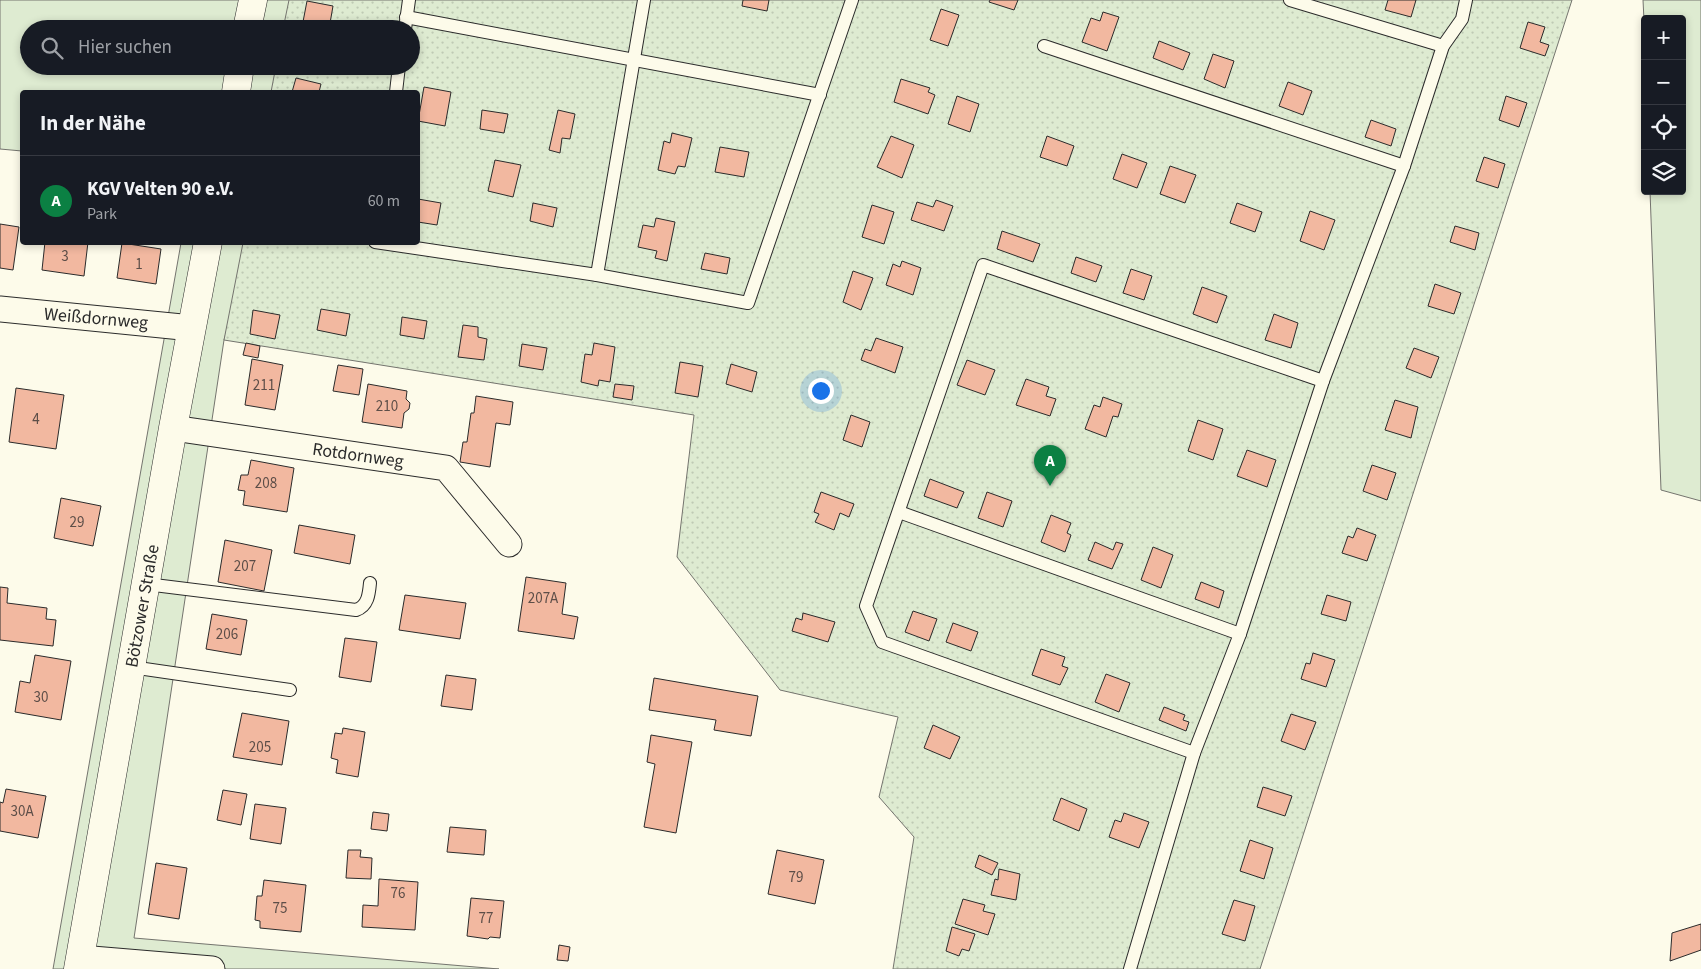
<!DOCTYPE html>
<html lang="de">
<meta charset="utf-8">
<style>
body{margin:0;font-family:"Source Sans 3",sans-serif;background:#20242c;color:#f1f3f6}
.controls{position:absolute;right:15px;top:15px;display:grid;overflow:hidden;border-radius:5px;box-shadow:0 2px 8px #0003}
.controls button{width:45px;height:45px;display:grid;place-items:center;padding:0;border:0;border-bottom:1px solid #363941;background:#171b24;color:#f1f3f6;font:25px sans-serif}
.you{position:absolute;left:820px;top:390px;width:18px;height:18px;margin:-12px;border:4px solid #fff;border-radius:50%;background:#1a73e8;box-shadow:0 0 0 8px #1a73e833}
.badge{display:grid;place-items:center;width:32px;height:32px;border-radius:50%;background:#0b8043;color:#fff;font-size:16px;font-weight:700}
.pin{position:absolute;translate:-50% -41px;filter:drop-shadow(0 1px 2px #0008)}
.pin::after{content:'';position:absolute;top:26px;width:18px;height:15px;background:inherit;clip-path:polygon(0 0,100% 0,50% 100%)}
.list{margin:0;padding:0;list-style:none}
h2{display:flex;justify-content:space-between;align-items:center;height:65px;margin:0;padding:0 20px;font-size:21px}
h2 small{font-size:16px;font-weight:400;color:#9ea1a6}
.list li{display:grid;grid-template-columns:32px 1fr auto;gap:15px;align-items:center;box-sizing:border-box;height:90px;padding:0 20px;border-top:1px solid #363941}
.list b{display:block;font-size:19px;white-space:nowrap}
.list p{margin:0;font-size:16px;white-space:nowrap;color:#9ea1a6}
.list em{font-size:16px;font-style:normal;color:#9ea1a6}
.icon{flex:none;width:28px;height:28px;fill:none;stroke:currentColor;stroke-width:2;stroke-linecap:round;stroke-linejoin:round}
.map{position:relative;flex:none;width:1701px;height:969px;overflow:hidden}
.search{position:absolute;background:#171b24;box-shadow:0 2px 8px #0003;left:20px;top:20px;width:400px;height:55px;display:flex;align-items:center;gap:12px;box-sizing:border-box;padding:0 18px;border-radius:28px;color:#9ea1a6;font-size:19px}
.panel{position:absolute;background:#171b24;box-shadow:0 2px 8px #0003;left:20px;top:90px;width:400px;height:155px;border-radius:5px}
.map>svg:first-child{display:block}
.grass{fill:#deebd1;stroke:#74746e}
.park{fill:url(#park-dots);stroke:#74746e}
.building{fill:#f2b8a0;stroke:#2b2b2b}
.lines{fill:none;stroke-linecap:round;stroke-linejoin:round}
.service-casing{stroke:#2b2b2b;stroke-width:14}
.minor-casing{stroke:#2b2b2b;stroke-width:27}
.tertiary-casing{stroke:#2b2b2b;stroke-width:29}
.service{stroke:#fdfbea;stroke-width:12}
.minor{stroke:#fdfbea;stroke-width:25}
.tertiary{stroke:#fdfbea;stroke-width:28}
.labels{text-anchor:middle;stroke-width:4;stroke-linejoin:round;paint-order:stroke}
.number-label{font-size:15px;fill:#5d4e48}
.street-label{font-size:18px;fill:#2b2b2b;stroke:#fdfbea}
</style>
<div class="map">
<svg width="1701" height="969" viewBox="0 0 1701 969">
<defs>
<pattern id="park-dots" width="8" height="8" patternUnits="userSpaceOnUse" patternTransform="scale(1.25)"><rect width="8" height="8" fill="#deebd1"/><path d="M2 2h.1M6 6h.1" fill="none" stroke="#bfcab4" stroke-width="1.8" stroke-linecap="round"/></pattern>
</defs>
<rect width="100%" height="100%" fill="#fdfbea"/>
<g class="grass">
<polygon points="0,0 290,0 285,29 29,29 29,66 278,66 273,92 22,92 22,151 0,149"/>
<polygon points="1643,0 1701,0 1701,501 1661,490 1650,191 1682,191 1682,19 1645,19 1645,41"/>
<polygon points="181,243 251,243 224,340 134,938 499,969 53,969"/>
</g>
<polygon class="park" points="289,0 1572,0 1260,969 893,969 914,837 879,797 898,717 780,690 677,557 694,415 224,340 243,243 418,242 418,92 271,92 276,66 411,66 411,29 283,29"/>
<g class="building">
<polygon points="743,0 769,0 767,11 742,6"/>
<polygon points="990,0 1018,0 1014,10 989,2"/>
<polygon points="1388,0 1416,0 1411,17 1385,10"/>
<polygon points="307,1 333,6 329,29 302,27"/>
<polygon points="941,9 959,15 948,46 930,40"/>
<polygon points="1103,12 1119,17 1107,51 1082,42 1091,18 1100,21"/>
<polygon points="1528,22 1545,27 1540,42 1549,45 1545,56 1520,48"/>
<polygon points="1159,41 1190,53 1183,70 1153,58"/>
<polygon points="1213,54 1234,61 1225,88 1204,79"/>
<polygon points="296,78 321,84 319,92 292,92"/>
<polygon points="901,79 930,88 928,92 935,95 928,114 894,102"/>
<polygon points="1288,82 1312,91 1303,115 1279,106"/>
<polygon points="424,87 451,92 445,126 418,121"/>
<polygon points="957,96 979,104 970,132 948,124"/>
<polygon points="1506,96 1527,103 1519,127 1499,120"/>
<polygon points="482,110 508,114 504,133 480,129"/>
<polygon points="558,110 575,114 570,139 562,138 560,153 549,150"/>
<polygon points="1371,120 1396,129 1391,146 1365,137"/>
<polygon points="672,133 692,138 685,167 678,166 675,174 658,170 664,141 670,143"/>
<polygon points="891,136 914,145 902,178 877,167"/>
<polygon points="1047,136 1074,146 1067,166 1040,157"/>
<polygon points="720,147 749,152 744,177 715,172"/>
<polygon points="1122,154 1147,163 1137,188 1113,179"/>
<polygon points="1484,157 1505,164 1498,188 1476,181"/>
<polygon points="495,160 521,165 513,197 488,191"/>
<polygon points="1170,166 1196,175 1185,203 1160,194"/>
<polygon points="418,199 441,203 437,225 418,222"/>
<polygon points="936,200 953,206 944,231 911,220 917,202 933,207"/>
<polygon points="533,203 557,208 553,227 530,221"/>
<polygon points="1237,203 1262,212 1255,232 1230,223"/>
<polygon points="872,205 894,212 884,244 862,237"/>
<polygon points="1310,211 1335,220 1324,250 1300,241"/>
<polygon points="656,218 675,222 667,261 655,258 657,251 638,247 643,225 654,227"/>
<polygon points="0,224 19,227 13,270 0,268"/>
<polygon points="1455,226 1479,233 1475,250 1450,242"/>
<polygon points="1002,231 1040,244 1033,262 997,249"/>
<polygon points="45,242 88,242 84,276 42,270"/>
<polygon points="122,243 161,249 156,284 117,278"/>
<polygon points="705,253 730,258 727,274 701,269"/>
<polygon points="1076,257 1102,266 1096,282 1071,273"/>
<polygon points="902,261 921,268 913,295 886,285 893,264 900,267"/>
<polygon points="1131,269 1152,276 1144,300 1123,293"/>
<polygon points="853,271 873,278 861,310 843,302"/>
<polygon points="1435,284 1461,293 1454,314 1428,306"/>
<polygon points="1202,287 1227,296 1217,323 1193,314"/>
<polygon points="321,309 350,314 346,336 317,330"/>
<polygon points="253,310 280,315 275,339 250,334"/>
<polygon points="1274,314 1298,323 1291,348 1265,340"/>
<polygon points="402,317 427,321 424,339 400,335"/>
<polygon points="463,325 478,327 478,337 487,339 484,360 458,357"/>
<polygon points="876,338 903,347 895,373 861,360 865,349 871,351"/>
<polygon points="246,343 260,346 258,358 243,355"/>
<polygon points="594,343 615,347 610,382 599,380 598,386 581,382 585,354 592,355"/>
<polygon points="522,344 547,348 543,370 519,366"/>
<polygon points="1414,348 1439,357 1431,378 1406,368"/>
<polygon points="252,359 283,365 275,410 245,405"/>
<polygon points="967,360 995,370 985,395 957,385"/>
<polygon points="680,362 703,366 698,397 675,393"/>
<polygon points="731,364 757,372 752,392 726,384"/>
<polygon points="338,365 363,369 359,395 333,391"/>
<polygon points="1026,379 1049,387 1046,396 1056,399 1050,416 1016,405"/>
<polygon points="368,384 407,391 406,399 410,403 409,409 404,413 402,428 362,422"/>
<polygon points="615,384 634,386 632,400 613,397"/>
<polygon points="16,388 64,395 56,449 9,442"/>
<polygon points="476,396 513,402 510,425 496,423 490,467 460,462 463,442 467,442 471,413 474,413"/>
<polygon points="1103,397 1122,404 1118,417 1113,416 1106,437 1085,429 1094,405 1100,407"/>
<polygon points="1395,400 1418,407 1411,438 1385,430"/>
<polygon points="851,415 870,422 862,447 843,440"/>
<polygon points="1198,420 1223,429 1213,460 1188,451"/>
<polygon points="1247,450 1276,460 1267,487 1237,476"/>
<polygon points="251,460 294,468 287,512 243,505 245,491 238,490 241,475 248,475"/>
<polygon points="1372,465 1396,473 1387,500 1363,491"/>
<polygon points="930,479 964,492 957,508 924,496"/>
<polygon points="821,492 854,504 849,517 840,513 834,530 815,522 819,514 814,512"/>
<polygon points="987,492 1012,501 1003,527 978,518"/>
<polygon points="61,498 101,506 93,546 54,538"/>
<polygon points="1051,515 1071,523 1067,533 1071,535 1065,552 1041,542"/>
<polygon points="299,525 355,535 350,564 294,553"/>
<polygon points="1357,528 1376,535 1367,561 1342,553 1348,536 1353,538"/>
<polygon points="225,540 272,550 264,591 218,582"/>
<polygon points="1095,542 1113,550 1116,542 1123,544 1112,569 1088,560"/>
<polygon points="1153,547 1173,555 1161,588 1141,580"/>
<polygon points="526,577 566,583 562,614 578,617 574,639 518,631"/>
<polygon points="1201,582 1224,591 1219,608 1195,599"/>
<polygon points="0,587 8,588 7,603 47,608 46,619 56,620 53,646 0,640"/>
<polygon points="405,595 466,603 460,639 399,630"/>
<polygon points="1327,595 1351,602 1346,621 1321,614"/>
<polygon points="913,611 937,619 929,641 905,632"/>
<polygon points="803,613 835,622 828,642 792,631 796,618 802,620"/>
<polygon points="212,614 247,620 241,655 206,649"/>
<polygon points="953,623 978,632 971,651 946,642"/>
<polygon points="345,638 377,642 371,682 339,677"/>
<polygon points="1041,649 1065,657 1062,666 1068,668 1060,685 1032,675"/>
<polygon points="1313,653 1335,660 1326,687 1301,679 1306,663 1310,664"/>
<polygon points="35,655 71,661 61,720 15,712 20,681 30,683"/>
<polygon points="1106,674 1130,683 1119,712 1095,702"/>
<polygon points="446,675 476,679 472,710 441,706"/>
<polygon points="654,678 758,696 751,736 714,730 716,720 649,710"/>
<polygon points="1164,707 1185,715 1183,720 1189,722 1186,731 1159,720"/>
<polygon points="242,713 289,721 282,765 233,757"/>
<polygon points="1291,714 1316,722 1305,750 1281,741"/>
<polygon points="933,725 960,737 950,759 924,748"/>
<polygon points="343,728 365,732 358,777 336,773 338,760 331,758 335,733 342,734"/>
<polygon points="651,735 692,742 676,833 644,827 655,764 647,762"/>
<polygon points="1263,787 1292,796 1285,816 1257,807"/>
<polygon points="6,789 46,796 38,838 0,831 0,802 3,803"/>
<polygon points="223,790 247,794 241,825 217,820"/>
<polygon points="1061,798 1087,809 1079,831 1053,820"/>
<polygon points="255,804 286,808 281,844 250,839"/>
<polygon points="373,812 389,814 387,831 371,829"/>
<polygon points="1124,813 1149,822 1139,848 1109,837 1115,820 1121,822"/>
<polygon points="450,827 486,830 484,855 447,852"/>
<polygon points="1250,840 1273,848 1264,879 1240,871"/>
<polygon points="348,850 361,850 360,857 372,858 371,879 346,878"/>
<polygon points="777,850 824,860 815,904 768,894"/>
<polygon points="979,855 998,863 992,875 975,867"/>
<polygon points="156,863 187,868 179,919 148,914"/>
<polygon points="999,869 1020,874 1016,900 991,895 995,879 998,880"/>
<polygon points="379,879 418,882 415,930 362,927 363,905 378,906"/>
<polygon points="264,880 306,885 301,932 260,928 260,921 255,920 257,896 262,896"/>
<polygon points="471,898 504,901 500,938 490,937 488,939 467,936"/>
<polygon points="963,899 985,905 983,911 995,914 988,935 955,924"/>
<polygon points="1234,900 1255,906 1245,941 1222,934"/>
<polygon points="1701,924 1701,950 1670,961 1672,933"/>
<polygon points="952,927 975,934 969,951 962,949 959,956 946,951"/>
<polygon points="559,945 570,947 568,961 557,960"/>
</g>
<g class="lines">
<g class="service-casing">
<g id="service">
<polyline points="1290,0 1443,46"/>
<polyline points="406,17 820,95"/>
<polyline points="405,29 409,0"/>
<polyline points="1044,46 1404,166"/>
<polyline points="396,92 399,66"/>
<polyline points="375,242 597,275 748,303 852,0"/>
<polyline points="597,275 644,0"/>
<polyline points="899,512 1240,634"/>
<path d="M146,584l210,26c12,-4 13,-16 14,-27"/>
<polyline points="131,667 290,690"/>
<polyline points="1194,753 882,642 866,606 983,265 1323,381"/>
<polyline points="1130,969 1194,753 1240,634 1323,381 1404,166 1443,46 1462,19 1466,0"/>
</g>
</g>
<g class="minor-casing">
<g id="minor">
<polyline points="0,309 192,328"/>
<polyline points="173,428 446,468 509,544"/>
<polyline points="80,958 212,969"/>
</g>
</g>
<g class="tertiary-casing">
<g id="tertiary">
<polyline points="247,29 253,0"/>
<polyline points="236,92 240,66"/>
<polyline points="78,969 173,428 208,242"/>
</g>
</g>
<use href="#service" class="service"/>
<use href="#minor" class="minor"/>
<use href="#tertiary" class="tertiary"/>
</g>
<g class="labels">
<g class="number-label">
<text x="65" y="261">3</text>
<text x="139" y="269">1</text>
<text x="264" y="390">211</text>
<text x="387" y="411">210</text>
<text x="36" y="424">4</text>
<text x="266" y="488">208</text>
<text x="77" y="527">29</text>
<text x="245" y="571">207</text>
<text x="543" y="603">207A</text>
<text x="227" y="639">206</text>
<text x="41" y="702">30</text>
<text x="260" y="752">205</text>
<text x="22" y="816">30A</text>
<text x="796" y="882">79</text>
<text x="398" y="898">76</text>
<text x="280" y="913">75</text>
<text x="486" y="923">77</text>
</g>
<g class="street-label">
<text transform="translate(96 318) rotate(5)" y="6">Weißdornweg</text>
<text transform="translate(358 455) rotate(8)" y="6">Rotdornweg</text>
<text transform="translate(142 606) rotate(-80)" y="6">Bötzower Straße</text>
</g>
</g>
</svg>
<div class="controls">
<button>+</button>
<button>−</button>
<button><svg class="icon" aria-label="locate" viewBox="0 0 24 24"><circle cx="12" cy="12" r="6"/><path d="M12 2v4M12 18v4M2 12h4M18 12h4"/></svg></button>
<button><svg class="icon" aria-label="layers" viewBox="0 0 24 24"><path d="M12 4l9 5-9 5-9-5zM3 14l9 5 9-5"/></svg></button>
</div>
<div class="you"></div>
<div class="pin badge" style="left:1050px;top:486px">A</div>
<div class="search"><svg class="icon" aria-label="search" viewBox="0 0 24 24"><circle cx="10" cy="10" r="6"/><path d="M15 15l6 6"/></svg>Hier suchen</div>
<section class="panel">
<h2>In der Nähe<small></small></h2>
<ul class="list">
<li><span class="badge">A</span><div><b>KGV Velten 90 e.V.</b><p>Park</p></div><em>60 m</em></li>
</ul>
</section>
</div>
